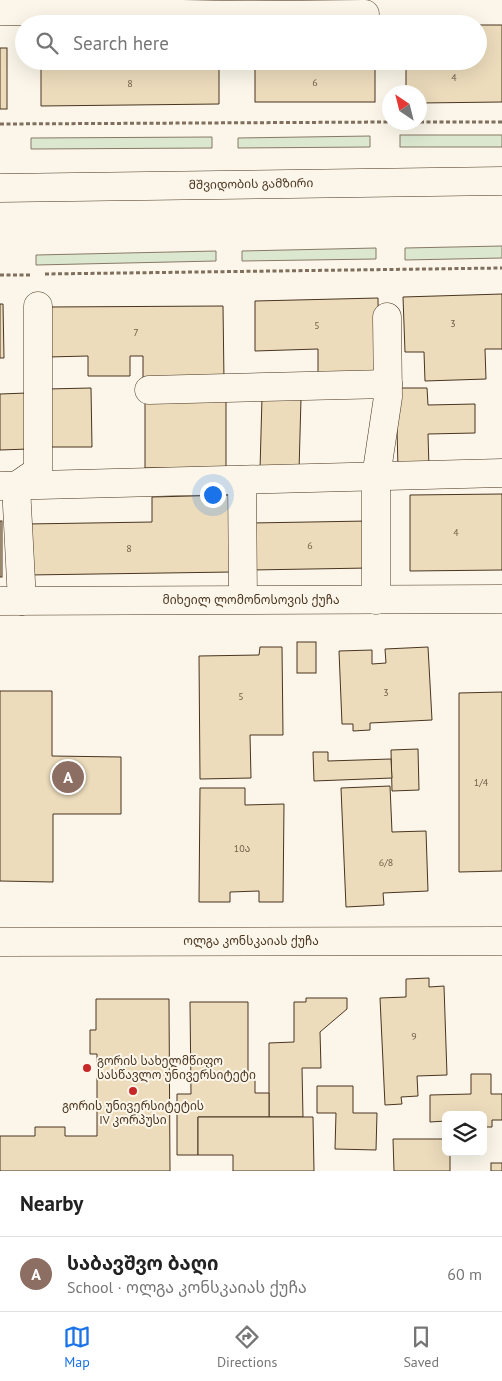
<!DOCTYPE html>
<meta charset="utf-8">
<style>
body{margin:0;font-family:"PT Sans","Noto Sans Georgian",sans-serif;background:#f6f6f6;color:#222}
.controls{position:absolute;right:15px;bottom:15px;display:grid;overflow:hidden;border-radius:8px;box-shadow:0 5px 20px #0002}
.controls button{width:45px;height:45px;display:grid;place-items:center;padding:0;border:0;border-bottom:1px solid #e0e0e0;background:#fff;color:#222;font:25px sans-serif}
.compass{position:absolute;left:382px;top:85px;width:45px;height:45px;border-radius:50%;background:#fff;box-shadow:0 5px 20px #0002;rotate:325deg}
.you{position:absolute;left:212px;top:494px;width:18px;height:18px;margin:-12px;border:4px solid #fff;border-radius:50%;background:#1a73e8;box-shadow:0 0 0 8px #1a73e833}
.badge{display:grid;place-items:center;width:32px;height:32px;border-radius:50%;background:#1a73e8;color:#fff;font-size:16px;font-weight:700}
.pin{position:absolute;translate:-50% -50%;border:2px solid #fff;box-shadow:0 1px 5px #0006}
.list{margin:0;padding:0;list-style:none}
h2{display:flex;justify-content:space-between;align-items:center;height:65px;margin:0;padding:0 20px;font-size:21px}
h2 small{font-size:16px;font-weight:400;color:#767676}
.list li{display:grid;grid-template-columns:32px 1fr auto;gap:15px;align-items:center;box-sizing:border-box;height:75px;padding:0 20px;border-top:1px solid #e0e0e0}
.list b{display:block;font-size:19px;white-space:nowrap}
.list p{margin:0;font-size:16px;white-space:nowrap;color:#767676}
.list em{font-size:16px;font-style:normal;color:#767676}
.icon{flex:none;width:28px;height:28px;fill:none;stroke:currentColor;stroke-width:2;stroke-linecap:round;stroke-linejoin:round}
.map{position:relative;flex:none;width:502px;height:1171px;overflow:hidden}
.search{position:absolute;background:#fff;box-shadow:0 5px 20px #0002;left:15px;right:15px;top:15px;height:55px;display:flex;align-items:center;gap:12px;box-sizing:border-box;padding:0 18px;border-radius:28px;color:#767676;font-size:19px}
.sheet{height:140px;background:#fff}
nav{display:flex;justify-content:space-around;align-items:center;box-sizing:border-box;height:70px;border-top:1px solid #e0e0e0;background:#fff;font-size:14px;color:#767676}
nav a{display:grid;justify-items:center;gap:2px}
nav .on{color:#1a73e8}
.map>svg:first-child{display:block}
.green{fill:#dce7d0;stroke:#887966}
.building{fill:#ecdcbc;stroke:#4a3520}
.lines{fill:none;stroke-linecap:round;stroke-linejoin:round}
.minor-casing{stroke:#4a3520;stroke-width:29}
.major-casing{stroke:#4a3520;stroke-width:29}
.path{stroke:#7f6f5c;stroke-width:3;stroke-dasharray:4 2.5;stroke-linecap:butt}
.minor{stroke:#fbf6e9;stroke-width:28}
.major{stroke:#fbf6e9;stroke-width:28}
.poi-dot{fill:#c62828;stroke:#fbf6e9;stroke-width:2}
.labels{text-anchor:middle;stroke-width:4;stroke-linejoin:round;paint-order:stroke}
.number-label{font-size:10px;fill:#725f47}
.street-label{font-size:12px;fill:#4a3520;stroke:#fbf6e9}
.poi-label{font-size:12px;fill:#4a3520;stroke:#fbf6e9;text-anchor:start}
</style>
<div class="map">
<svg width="502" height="1171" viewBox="0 0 502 1171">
<rect width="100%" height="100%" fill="#fbf6e9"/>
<g class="green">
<rect x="400" y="135" width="102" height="12"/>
<polygon points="370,136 370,147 238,148 238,138"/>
<polygon points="212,137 212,148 31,149 31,138"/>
<polygon points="502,246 502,258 405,260 405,248"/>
<polygon points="376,248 376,259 242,261 242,251"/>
<polygon points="216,251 216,261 36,265 36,255"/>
</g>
<g class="building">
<polygon points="478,25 502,25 502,102 420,103 420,92 406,92 406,61 478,61"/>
<rect x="0" y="48" width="7" height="61"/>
<polygon points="41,61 219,61 219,104 41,106"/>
<rect x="255" y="61" width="120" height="41"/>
<polygon points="502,294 502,349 485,349 486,379 425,381 424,352 405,352 403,297"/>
<polygon points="378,298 379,374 318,375 318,349 255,351 255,301"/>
<polygon points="0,304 3,304 4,358 0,358"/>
<polygon points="223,306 224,381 143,381 143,356 130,356 130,376 88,376 88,356 48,357 48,307"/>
<polygon points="91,388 92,447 48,447 47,389"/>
<polygon points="396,388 427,388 428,405 475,404 475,433 428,434 429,468 398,469"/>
<polygon points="27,393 29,449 0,450 0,394"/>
<polygon points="262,397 301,398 299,471 260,470"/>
<polygon points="145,400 226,400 226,467 145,468"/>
<polygon points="502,494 502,570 410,571 410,495"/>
<polygon points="231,495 232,572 28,575 27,524 152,522 152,497"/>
<rect x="0" y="521" width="2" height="56"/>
<polygon points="368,521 369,568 252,570 252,523"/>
<rect x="297" y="642" width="19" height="31"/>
<polygon points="260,647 282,647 283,735 250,735 251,778 200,779 199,656 259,655"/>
<polygon points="428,647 432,720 370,723 370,730 353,731 353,724 342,724 339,651 372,650 372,664 386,663 385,649"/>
<polygon points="0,691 52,691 52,756 121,757 121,814 53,814 53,882 0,881"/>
<polygon points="502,692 502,871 459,872 459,693"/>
<polygon points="418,749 419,790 392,791 391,750"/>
<polygon points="313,752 328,752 328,761 391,759 392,778 314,781"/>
<polygon points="390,786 392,832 426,831 428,891 383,893 384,905 346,907 341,788"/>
<polygon points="200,788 245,788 245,805 284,804 283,902 259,902 259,891 230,892 230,902 199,902"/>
<polygon points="429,978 429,987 444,986 447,1075 417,1076 418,1096 401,1097 402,1104 385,1105 380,998 406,997 406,979"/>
<polygon points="306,998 347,998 347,1009 320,1032 321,1068 302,1068 303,1117 269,1117 269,1043 294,1042 294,1002 306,1002"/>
<polygon points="96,999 169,999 170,1171 0,1171 0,1136 35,1136 35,1127 65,1127 65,1136 97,1136 97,1054 90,1054 90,1030 96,1030"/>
<polygon points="190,1002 248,1002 248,1078 255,1078 255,1093 269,1093 269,1117 198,1117 198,1155 177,1155 177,1094 191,1094"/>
<polygon points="471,1074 491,1074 491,1094 502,1094 502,1120 492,1120 492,1127 483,1127 483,1115 446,1115 446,1121 430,1122 430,1095 471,1094"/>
<polygon points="317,1086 353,1086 353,1113 377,1113 376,1150 335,1149 336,1113 317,1113"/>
<polygon points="198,1117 313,1117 314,1171 233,1171 233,1155 198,1155"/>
<polygon points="393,1139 446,1139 446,1152 450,1152 450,1171 394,1171"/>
<rect x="491" y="1163" width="11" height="8"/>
</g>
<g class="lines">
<g class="minor-casing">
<g id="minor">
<polyline points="0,11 243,15 365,14"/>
<polyline points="149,390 388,384"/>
<polyline points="242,480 243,599"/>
<polyline points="0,486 502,473"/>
<polyline points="376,600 376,477 388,397 387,317"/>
<polyline points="0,601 502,599"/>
<polyline points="22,601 16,486 38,471 38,306"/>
<polyline points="0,942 502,941"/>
</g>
</g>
<g class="major-casing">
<polyline id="major" points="0,188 502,181"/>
</g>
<g class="path">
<polyline points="420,122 502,122"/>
<polyline points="0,124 390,122"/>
<polyline points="45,274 502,268"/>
<polyline points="0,275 31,275"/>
</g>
<use href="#minor" class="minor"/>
<use href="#major" class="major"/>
</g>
<g class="poi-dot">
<circle cx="87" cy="1068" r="5"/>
<circle cx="133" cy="1091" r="5"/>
</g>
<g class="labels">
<g class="number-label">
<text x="454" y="81">4</text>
<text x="315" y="86">6</text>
<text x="130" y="87">8</text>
<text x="453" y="327">3</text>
<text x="317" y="329">5</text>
<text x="136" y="336">7</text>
<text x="456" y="536">4</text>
<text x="310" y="549">6</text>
<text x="129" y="552">8</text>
<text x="386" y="696">3</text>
<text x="241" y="700">5</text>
<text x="481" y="786">1/4</text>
<text x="242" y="852">10ა</text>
<text x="386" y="866">6/8</text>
<text x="414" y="1040">9</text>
</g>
<g class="street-label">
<text transform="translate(251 184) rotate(-1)" y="4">მშვიდობის გამზირი</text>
<text x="251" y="604">მიხეილ ლომონოსოვის ქუჩა</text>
<text x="251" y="945">ოლგა კონსკაიას ქუჩა</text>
</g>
<g class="poi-label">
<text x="97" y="1065">გორის სახელმწიფო<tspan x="97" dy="14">სასწავლო უნივერსიტეტი</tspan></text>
<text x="133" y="1110" text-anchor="middle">გორის უნივერსიტეტის<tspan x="133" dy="14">IV კორპუსი</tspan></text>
</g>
</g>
</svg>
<div class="controls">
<button><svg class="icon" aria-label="layers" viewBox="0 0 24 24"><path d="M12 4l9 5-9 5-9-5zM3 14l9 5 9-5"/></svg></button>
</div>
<svg class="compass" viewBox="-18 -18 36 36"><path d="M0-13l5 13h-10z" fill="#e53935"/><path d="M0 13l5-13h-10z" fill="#767676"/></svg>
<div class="you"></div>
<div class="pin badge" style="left:68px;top:777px;background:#8d6e63">A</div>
<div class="search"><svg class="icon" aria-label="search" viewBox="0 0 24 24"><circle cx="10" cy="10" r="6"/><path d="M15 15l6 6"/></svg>Search here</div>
</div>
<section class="sheet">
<h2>Nearby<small></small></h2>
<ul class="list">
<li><span class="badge" style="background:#8d6e63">A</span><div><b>საბავშვო ბაღი</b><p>School · ოლგა კონსკაიას ქუჩა</p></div><em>60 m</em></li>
</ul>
</section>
<nav>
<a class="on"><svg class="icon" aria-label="map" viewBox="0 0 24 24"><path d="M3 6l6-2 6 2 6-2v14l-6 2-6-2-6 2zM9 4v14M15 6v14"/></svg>Map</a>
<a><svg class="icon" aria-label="directions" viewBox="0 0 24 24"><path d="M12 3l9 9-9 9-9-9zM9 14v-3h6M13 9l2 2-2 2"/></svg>Directions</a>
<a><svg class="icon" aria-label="saved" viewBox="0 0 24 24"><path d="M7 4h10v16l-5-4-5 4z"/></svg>Saved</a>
</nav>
